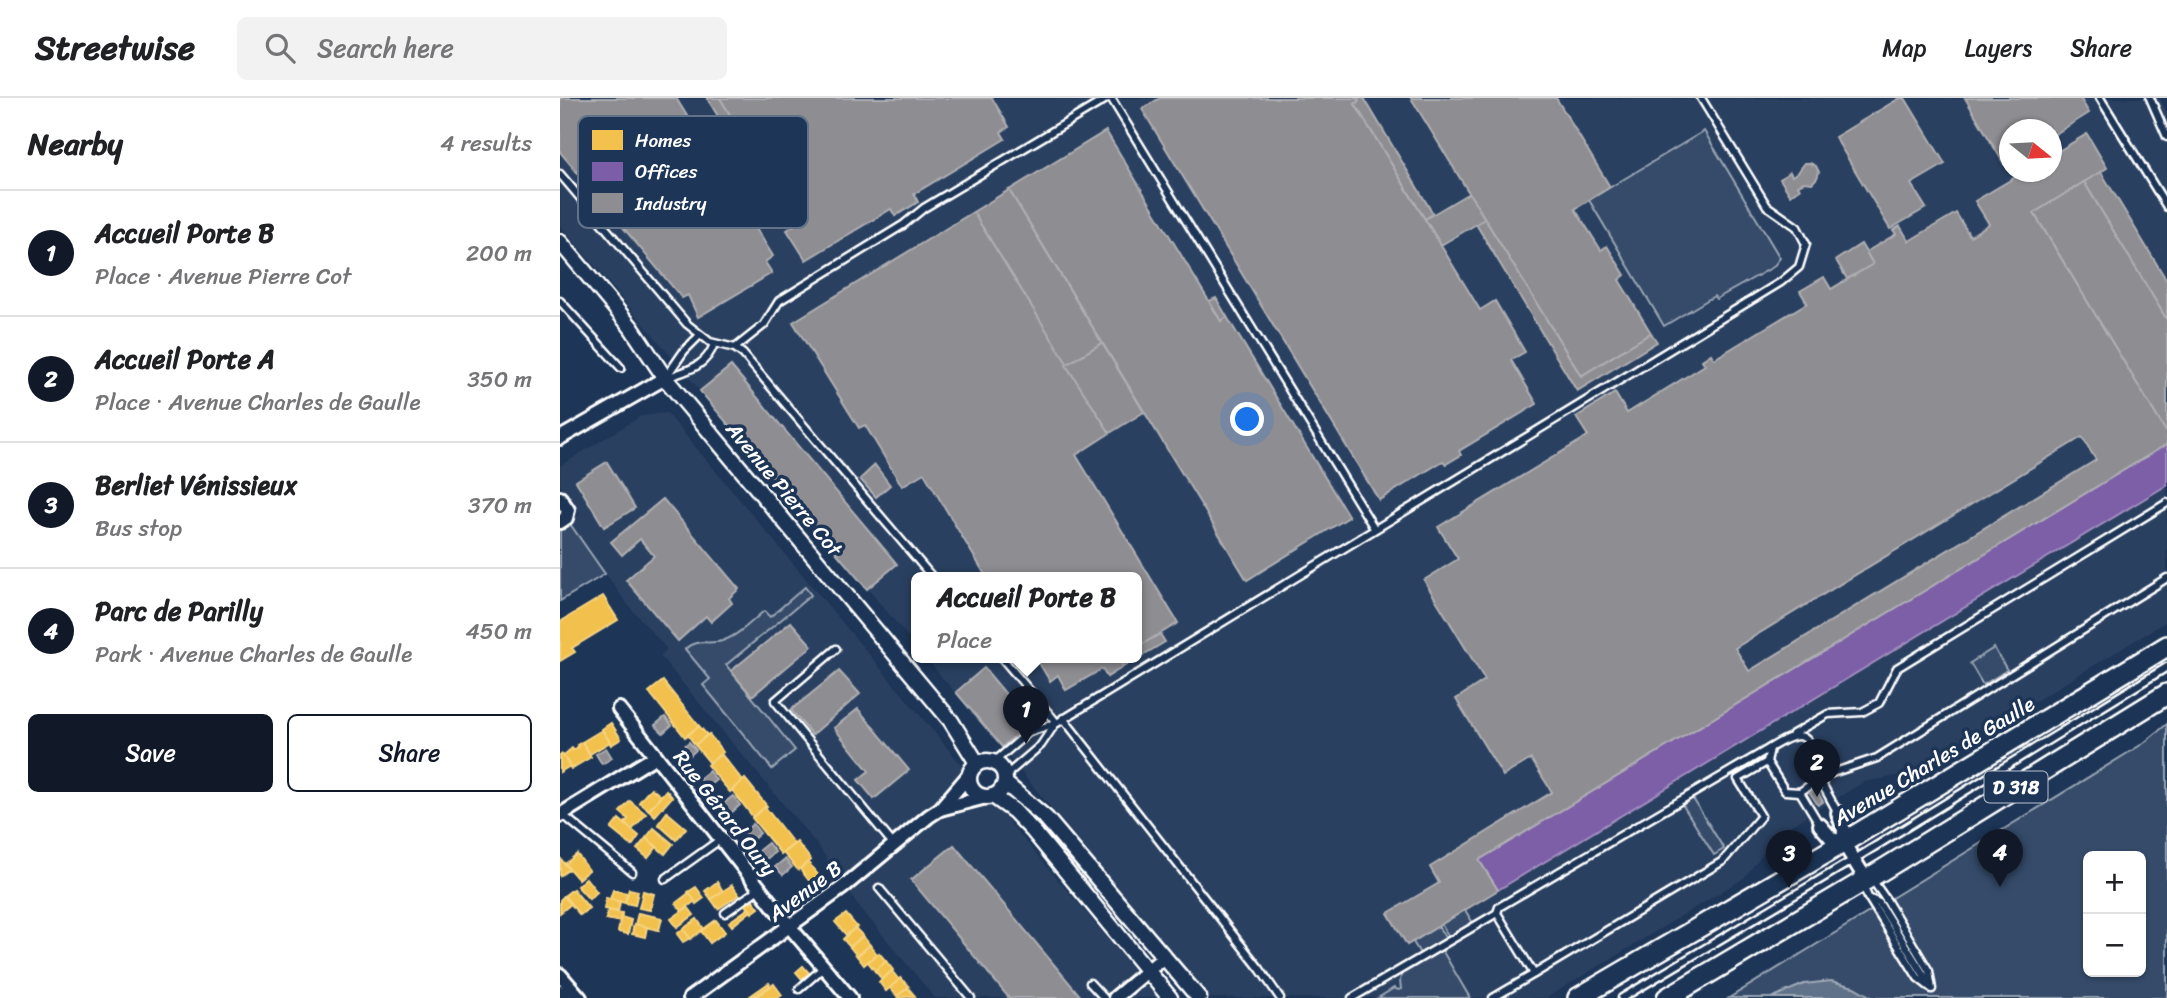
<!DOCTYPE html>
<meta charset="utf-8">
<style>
body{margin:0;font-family:Sriracha,sans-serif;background:#f2f2f2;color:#202124}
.controls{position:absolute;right:21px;bottom:21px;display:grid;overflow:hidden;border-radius:10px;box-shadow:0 2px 5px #0004}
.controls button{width:63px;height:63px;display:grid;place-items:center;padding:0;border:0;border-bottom:2px solid #e0e0e0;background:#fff;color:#202124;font:35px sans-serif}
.compass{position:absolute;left:1439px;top:21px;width:63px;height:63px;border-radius:50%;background:#fff;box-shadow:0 2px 5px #0004;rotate:108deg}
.you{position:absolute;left:688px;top:322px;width:24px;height:24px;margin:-18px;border:5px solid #fff;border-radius:50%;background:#1a73e8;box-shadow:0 0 0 10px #1a73e833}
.badge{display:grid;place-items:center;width:46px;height:46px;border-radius:50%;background:#111827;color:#fff;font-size:23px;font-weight:700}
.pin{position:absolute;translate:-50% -58px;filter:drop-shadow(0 2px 4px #0008)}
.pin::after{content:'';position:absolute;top:37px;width:24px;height:21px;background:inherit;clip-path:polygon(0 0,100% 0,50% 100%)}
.popup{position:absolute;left:351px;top:474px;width:231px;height:91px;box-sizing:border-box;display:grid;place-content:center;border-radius:10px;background:#fff;filter:drop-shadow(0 2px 5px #0005);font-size:23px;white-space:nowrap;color:#757577}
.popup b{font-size:26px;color:#202124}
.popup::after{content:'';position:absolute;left:50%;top:100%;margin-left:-14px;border:14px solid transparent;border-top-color:#fff}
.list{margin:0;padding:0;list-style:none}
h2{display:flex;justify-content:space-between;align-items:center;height:91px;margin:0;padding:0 28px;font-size:30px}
h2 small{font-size:23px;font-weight:400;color:#757577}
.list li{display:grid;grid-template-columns:46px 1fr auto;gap:21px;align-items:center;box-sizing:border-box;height:126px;padding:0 28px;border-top:2px solid #e0e0e0}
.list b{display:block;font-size:26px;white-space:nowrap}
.list p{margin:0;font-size:23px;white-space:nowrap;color:#757577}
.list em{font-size:23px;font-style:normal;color:#757577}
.actions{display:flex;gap:14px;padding:21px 28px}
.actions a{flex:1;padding:16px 0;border:2px solid #111827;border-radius:10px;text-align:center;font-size:24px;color:#111827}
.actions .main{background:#111827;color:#fff}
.icon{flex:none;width:38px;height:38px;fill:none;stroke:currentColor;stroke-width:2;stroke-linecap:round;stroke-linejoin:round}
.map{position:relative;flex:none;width:1607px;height:900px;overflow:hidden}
header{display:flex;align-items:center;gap:42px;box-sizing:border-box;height:98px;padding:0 35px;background:#fff;border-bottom:2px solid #e0e0e0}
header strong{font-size:33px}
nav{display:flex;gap:38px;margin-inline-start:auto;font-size:24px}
.search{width:490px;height:63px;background:#f2f2f2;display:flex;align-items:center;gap:18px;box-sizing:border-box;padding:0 24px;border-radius:10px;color:#757577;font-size:26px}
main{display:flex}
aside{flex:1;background:#fff}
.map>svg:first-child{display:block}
.built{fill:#2a4161;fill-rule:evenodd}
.green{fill:#364b69;stroke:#9aa5b4;stroke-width:2;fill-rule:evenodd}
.water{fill:#617289;stroke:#a0aab8;stroke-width:2}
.homes{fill:#f2c14e;stroke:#f6d483;stroke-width:2}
.offices{fill:#7b5ea7;stroke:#a38ec1;stroke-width:2}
.industry{fill:#8d8d92;stroke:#afafb3;stroke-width:2;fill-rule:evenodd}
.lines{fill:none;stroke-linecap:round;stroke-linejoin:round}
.service-casing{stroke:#fff;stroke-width:11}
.minor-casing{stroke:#fff;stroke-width:18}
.tertiary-casing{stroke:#fff;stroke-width:19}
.primary-casing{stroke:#fff;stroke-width:24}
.service{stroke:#1d3557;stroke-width:6}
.minor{stroke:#1d3557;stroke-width:12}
.tertiary{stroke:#1d3557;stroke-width:14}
.primary{stroke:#1d3557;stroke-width:19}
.labels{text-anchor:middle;stroke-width:7;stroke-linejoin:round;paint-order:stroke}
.shield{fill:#1d3557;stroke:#bbc2cd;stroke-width:2}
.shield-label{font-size:19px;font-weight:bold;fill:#fff}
.street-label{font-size:21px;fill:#fff;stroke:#1d3557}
.key{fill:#1d3557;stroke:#617289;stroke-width:2}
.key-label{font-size:19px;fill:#fff}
</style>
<header>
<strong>Streetwise</strong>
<div class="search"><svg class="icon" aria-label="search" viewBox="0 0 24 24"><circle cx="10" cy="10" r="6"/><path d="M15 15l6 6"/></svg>Search here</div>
<nav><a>Map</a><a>Layers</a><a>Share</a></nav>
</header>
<main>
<aside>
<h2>Nearby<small>4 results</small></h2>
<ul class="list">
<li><span class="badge">1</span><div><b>Accueil Porte B</b><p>Place · Avenue Pierre Cot</p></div><em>200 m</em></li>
<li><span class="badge">2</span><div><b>Accueil Porte A</b><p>Place · Avenue Charles de Gaulle</p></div><em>350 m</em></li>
<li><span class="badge">3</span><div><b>Berliet Vénissieux</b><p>Bus stop</p></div><em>370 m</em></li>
<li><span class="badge">4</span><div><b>Parc de Parilly</b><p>Park · Avenue Charles de Gaulle</p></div><em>450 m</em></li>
</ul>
<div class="actions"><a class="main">Save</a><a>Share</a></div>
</aside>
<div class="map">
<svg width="1607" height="900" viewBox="0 0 1607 900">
<rect width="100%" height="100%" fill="#1d3557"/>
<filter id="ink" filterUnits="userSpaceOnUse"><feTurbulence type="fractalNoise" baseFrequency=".0143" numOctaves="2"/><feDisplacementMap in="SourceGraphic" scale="14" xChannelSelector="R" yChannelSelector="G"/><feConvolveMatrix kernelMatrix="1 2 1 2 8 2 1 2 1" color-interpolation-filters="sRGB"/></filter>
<g filter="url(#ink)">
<g class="built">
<path d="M0,0h1600l7,16v507l-248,151 -55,10 -84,50 -36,46 -198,120h-336l-284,-340h210v-80h-220v68l-356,-421zM1450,32h42v42h-42z"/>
<polygon points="107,315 440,713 598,900 375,900 298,807 259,749 100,558 107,551 68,507 8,423 20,416 0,387 0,368 81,318"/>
</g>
<g class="green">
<polygon points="1144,33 1220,160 1213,169 1156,201 1154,198 1104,228 1029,102"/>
<polygon points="8,423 45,476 0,503 0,428"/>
<path d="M245,489l6,8 -85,70 69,85 -23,19 -69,-84 7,-6 -25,-30c12,-11 23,-4 37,-8 16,-5 30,-20 42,-30l6,6z"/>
<polygon points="1434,550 1447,572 1423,587 1410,565"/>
<path d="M1607,626v274h-438l415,-255zM1528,758h53v116h-53z"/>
<polygon points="1132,699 1164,751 1154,757 1122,706"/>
<polygon points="905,812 913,825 889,839 881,826"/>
<polygon points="878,828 886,841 861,857 853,844"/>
<polygon points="882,852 910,900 818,900 834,890 838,892 841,891 840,882 842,876"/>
</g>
<polygon class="water" points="1271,883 1294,889 1313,900 1211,900 1244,886"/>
<g class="homes">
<polygon points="43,498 58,522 12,550 15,554 0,563 0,524"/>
<polygon points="103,583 139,628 125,639 89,594"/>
<polygon points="51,625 61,641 51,647 42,631"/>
<polygon points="139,628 147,637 135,647 128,637"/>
<polygon points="42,632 50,644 30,656 22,644"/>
<polygon points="149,636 163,654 150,665 135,647"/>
<polygon points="22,644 31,659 11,671 3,658 12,650 13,652 18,649 17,647"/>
<polygon points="2,656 10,668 0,674 0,657"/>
<polygon points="161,656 183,683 170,694 147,667"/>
<polygon points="185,681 207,708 193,719 172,692"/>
<polygon points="91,690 101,698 89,712 79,704"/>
<polygon points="106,692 112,699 95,718 89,712"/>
<polygon points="70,703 86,716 72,732 64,726 68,721 60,714"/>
<polygon points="205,709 234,746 221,756 192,720"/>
<polygon points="107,714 126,730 116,742 98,726"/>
<polygon points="59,721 79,738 72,748 51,731"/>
<polygon points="94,730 113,746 105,756 86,740"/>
<polygon points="86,740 97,749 88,760 77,751"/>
<polygon points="237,744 251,762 238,772 223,755"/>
<polygon points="17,756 29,772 18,781 5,766"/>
<polygon points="0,760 9,771 0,778"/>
<polygon points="248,764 259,778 250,784 240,771"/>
<polygon points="26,780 37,794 29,801 17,788"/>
<polygon points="157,784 163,793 151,801 145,793"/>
<polygon points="172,787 179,797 158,811 151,801"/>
<polygon points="136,789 144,800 136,806 128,794"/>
<polygon points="13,791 29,810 20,817 4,798"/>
<polygon points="69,791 78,793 75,807 65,805"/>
<polygon points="53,792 67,795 65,805 50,801"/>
<polygon points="83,793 94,796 90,812 79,810"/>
<polygon points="129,795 135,803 122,813 116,805"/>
<polygon points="4,798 11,806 0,815 0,802"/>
<polygon points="46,800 60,804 58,814 44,811"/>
<polygon points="193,802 199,810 192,815 186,807"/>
<polygon points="128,809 134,817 117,829 111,821"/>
<polygon points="189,810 191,813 172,828 169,824"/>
<polygon points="48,812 62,815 61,824 46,821"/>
<polygon points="78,815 102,820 99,832 75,827"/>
<polygon points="286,816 297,829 286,837 275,824"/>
<polygon points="61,819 71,822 68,836 58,834"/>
<polygon points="137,821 144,831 130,841 123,831"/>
<polygon points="156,822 165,834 150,845 141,833"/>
<polygon points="74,826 87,829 85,839 72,836"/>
<polygon points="295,830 303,838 290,849 283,841"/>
<polygon points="123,831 130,840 123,844 117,836"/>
<polygon points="303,838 310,847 297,858 290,849"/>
<polygon points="310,847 317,856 304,867 297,858"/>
<polygon points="319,855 326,863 315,873 308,864"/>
<polygon points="326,863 333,872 322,881 315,873"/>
<polygon points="243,868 249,875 242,881 236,874"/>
<polygon points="332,873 339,882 326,893 319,884"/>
<polygon points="341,880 349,889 337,898 330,890"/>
<polygon points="209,885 211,888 191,900 190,898"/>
<polygon points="214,886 222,897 218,900 194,900"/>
<polygon points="348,890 355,898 338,900 337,898"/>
</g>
<polygon class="offices" points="1607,346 1607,387 938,792 919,762"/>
<g class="industry">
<polygon points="0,0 116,0 213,158 205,164 212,175 138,219 128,197 122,200 0,54"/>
<polygon points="147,0 160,0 221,100 211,106"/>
<polygon points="160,0 432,0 449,29 441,34 445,41 354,96 358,104 335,118 331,111 246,162 227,132 236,126"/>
<polygon points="600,0 797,0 799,3 795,6 920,212 935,203 965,254 951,262 977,306 899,353 901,357 886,366 883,363 819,402 582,11"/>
<polygon points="797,0 804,0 873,116 865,121 795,6 799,3"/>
<polygon points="851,0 996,0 1050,89 1015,111 1041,152 1047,148 1065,177 1059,182 1091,235 1021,278"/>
<polygon points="1340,0 1345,0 1385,66 1351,86 1366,110 1330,131 1275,39"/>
<polygon points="1405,0 1520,0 1529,15 1492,38 1492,32 1450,32 1450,63 1444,66"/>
<polygon points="546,33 661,223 667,219 789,419 687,482 449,92"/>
<path d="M1527,36l20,34 -73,45 133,220v11l-688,416 19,30 -91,55 -19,-32 51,-30 -9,-16 122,-75 -21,-33 -28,17 -47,-77 29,-19 -61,-100 34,-21 -20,-32 150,-91 -12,-19 39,-24 12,20 78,-48 -3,-5 9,-6 3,5 93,-56 -7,-12 24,-14 7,12 42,-25 -7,-12 30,-18 -3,-4 7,-4 9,15 47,-28 14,23 19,-12 -14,-23 49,-29h28v-17zM1522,339l14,23 -347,211 -14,-23z"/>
<polygon points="1245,65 1250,65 1256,68 1259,74 1257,80 1252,85 1244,84 1238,87 1240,91 1230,97 1220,81 1230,74 1232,78 1238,74"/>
<polygon points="1541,74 1607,183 1607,222 1524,84"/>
<polygon points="1524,84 1607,222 1607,335 1474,115"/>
<polygon points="449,92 542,245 506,267 413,114"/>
<polygon points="909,95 925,121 881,147 865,121"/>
<polygon points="413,114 550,335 516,357 618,525 576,550 576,480 427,480 364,375 342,388 305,327 299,330 233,224"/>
<polygon points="925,121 1021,278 1091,235 1097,244 1017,293 916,126"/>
<polygon points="1301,146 1313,166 1287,181 1276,162"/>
<polygon points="656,200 667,219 661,223 649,203"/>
<polygon points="542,245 584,314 550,335 506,267"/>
<polygon points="171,268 337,466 307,491 140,293"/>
<polygon points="47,364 75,410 44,429 16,383"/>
<polygon points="315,367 330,387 316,399 300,381"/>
<polygon points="103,401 179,491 169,500 172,505 151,524 146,518 118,543 66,482 94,458 80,441 62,457 51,444"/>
<polygon points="231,524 252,548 192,598 171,573"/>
<polygon points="600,536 605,544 563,569 558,561 576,560 576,550"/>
<polygon points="476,560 559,560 563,569 547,579 542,571 506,592 498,577 490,583"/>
<polygon points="424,570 460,613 448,624 458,635 442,649 396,594"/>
<polygon points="279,573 300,596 252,637 231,612"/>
<polygon points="298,611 349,672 314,701 298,682 309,673 274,630"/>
<polygon points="105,619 112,627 103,635 95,627"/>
<polygon points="129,644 136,652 127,660 120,652"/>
<polygon points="46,650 52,660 42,666 36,656"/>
<polygon points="149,673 156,682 147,689 139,681"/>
<polygon points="1256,691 1263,704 1258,707 1250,695"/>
<polygon points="173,698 180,707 171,715 163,706"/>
<polygon points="193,726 200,735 191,743 183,734"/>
<polygon points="208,745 215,754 205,762 198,753"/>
<polygon points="394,747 522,900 449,900 351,782"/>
<polygon points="225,761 232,769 223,777 215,769"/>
</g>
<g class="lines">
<g class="service-casing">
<g id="service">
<polyline points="551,0 814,430"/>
<polyline points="1540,0 1607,109"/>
<polyline points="1590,0 1607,39"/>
<polyline points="0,76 127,226 150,244 175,250 183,256 373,480"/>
<polyline points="0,203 61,270"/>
<polyline points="175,250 204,227 219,203 343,127 364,110 548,0"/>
<polyline points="106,279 124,253 140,237"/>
<path d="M106,280c22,-8 40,-11 48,-34"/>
<polyline points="276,551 215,603 334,747"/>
<polyline points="442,560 497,625"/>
<polyline points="503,620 700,871 720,900"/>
<polyline points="1233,636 1268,616 1302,614 1319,605 1337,570 1607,405"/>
<polyline points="434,664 469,634 497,625 1221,184 1239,169 1246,146 1237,129 1207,108 1141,0"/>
<polyline points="1207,664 1178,681 1201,718 1163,763 974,876 937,815 939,809 1210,650"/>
<polyline points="445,678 481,647 495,626"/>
<path d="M1263,678l1,-9c-19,-32 -18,-41 -54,-19l-3,14 18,29 15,1 23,-16 54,-18 290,-180"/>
<polyline points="1260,682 1278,715"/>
<polyline points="1240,694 1260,727"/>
<polyline points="2,716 72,774"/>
<polygon points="1305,780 1313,783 1327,803 1369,873 1372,891 1358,880 1308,799 1304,790"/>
<polyline points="105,781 161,741"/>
<polyline points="319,790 411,900"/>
<polyline points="1308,800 1319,805 1370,887"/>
<polyline points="165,815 200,790"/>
<polyline points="530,885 544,900"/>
<polyline points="239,891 264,869"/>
<polyline points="792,900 937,815"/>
<polyline points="933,900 974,876"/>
<polyline points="1062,900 1293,762 1607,569"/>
</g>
</g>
<g class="minor-casing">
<g id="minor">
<polyline points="0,340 105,280"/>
<polyline points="0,400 8,412 6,420 0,424"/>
<polyline points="59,611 230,829 290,900"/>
<polyline points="380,711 409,677"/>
<polyline points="1278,715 1284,732 1283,744 1305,780"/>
<polyline points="0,717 96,658"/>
<polyline points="1260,727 1272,741 1283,744"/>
<polyline points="0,877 20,900"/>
<polyline points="0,894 5,900"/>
<polyline points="130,900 282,790 369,718 380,711 426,699"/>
<polyline points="555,900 604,859"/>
</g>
</g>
<g class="tertiary-casing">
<g id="tertiary">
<polyline points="0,144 71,229 105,280 391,623 417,665"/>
<circle cx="427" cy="681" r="18"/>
<polyline points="445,685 486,720 639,900"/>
<polyline points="433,698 454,713 473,733 610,900"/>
</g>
</g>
<g class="primary-casing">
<g id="primary">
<polyline points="1018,900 1266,755 1607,548"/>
<polyline points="1107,900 1324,771 1607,596"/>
</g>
</g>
<use href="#service" class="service"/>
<use href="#minor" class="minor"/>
<use href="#tertiary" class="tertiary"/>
<use href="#primary" class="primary"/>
</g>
</g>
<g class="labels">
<rect class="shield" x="1424.5" y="673.5" width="63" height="31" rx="5"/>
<g class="shield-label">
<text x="1456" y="696">D 318</text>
</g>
<g class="street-label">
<text transform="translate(224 391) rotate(50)" y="7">Avenue Pierre Cot</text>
<text transform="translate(1374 663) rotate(-31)" y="7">Avenue Charles de Gaulle</text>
<text transform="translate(165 715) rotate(52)" y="7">Rue Gérard Oury</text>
<text transform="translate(245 793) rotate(-37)" y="7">Avenue B</text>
</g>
</g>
<rect x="18" y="18" width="230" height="112" rx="10" class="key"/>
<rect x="32" y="32" width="31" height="20" fill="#f2c14e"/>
<rect x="32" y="64" width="31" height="19" fill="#7b5ea7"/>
<rect x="32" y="95" width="31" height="20" fill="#8d8d92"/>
<g class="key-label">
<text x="75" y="49">Homes</text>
<text x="75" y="80">Offices</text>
<text x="75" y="112">Industry</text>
</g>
</svg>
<div class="controls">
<button>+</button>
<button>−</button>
</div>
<svg class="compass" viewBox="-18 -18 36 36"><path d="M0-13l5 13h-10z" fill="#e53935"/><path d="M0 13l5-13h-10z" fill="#757577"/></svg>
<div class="you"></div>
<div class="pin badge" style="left:466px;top:646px">1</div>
<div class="popup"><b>Accueil Porte B</b>Place</div>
<div class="pin badge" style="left:1257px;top:699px">2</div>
<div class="pin badge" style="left:1229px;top:790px">3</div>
<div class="pin badge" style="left:1440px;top:789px">4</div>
</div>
</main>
